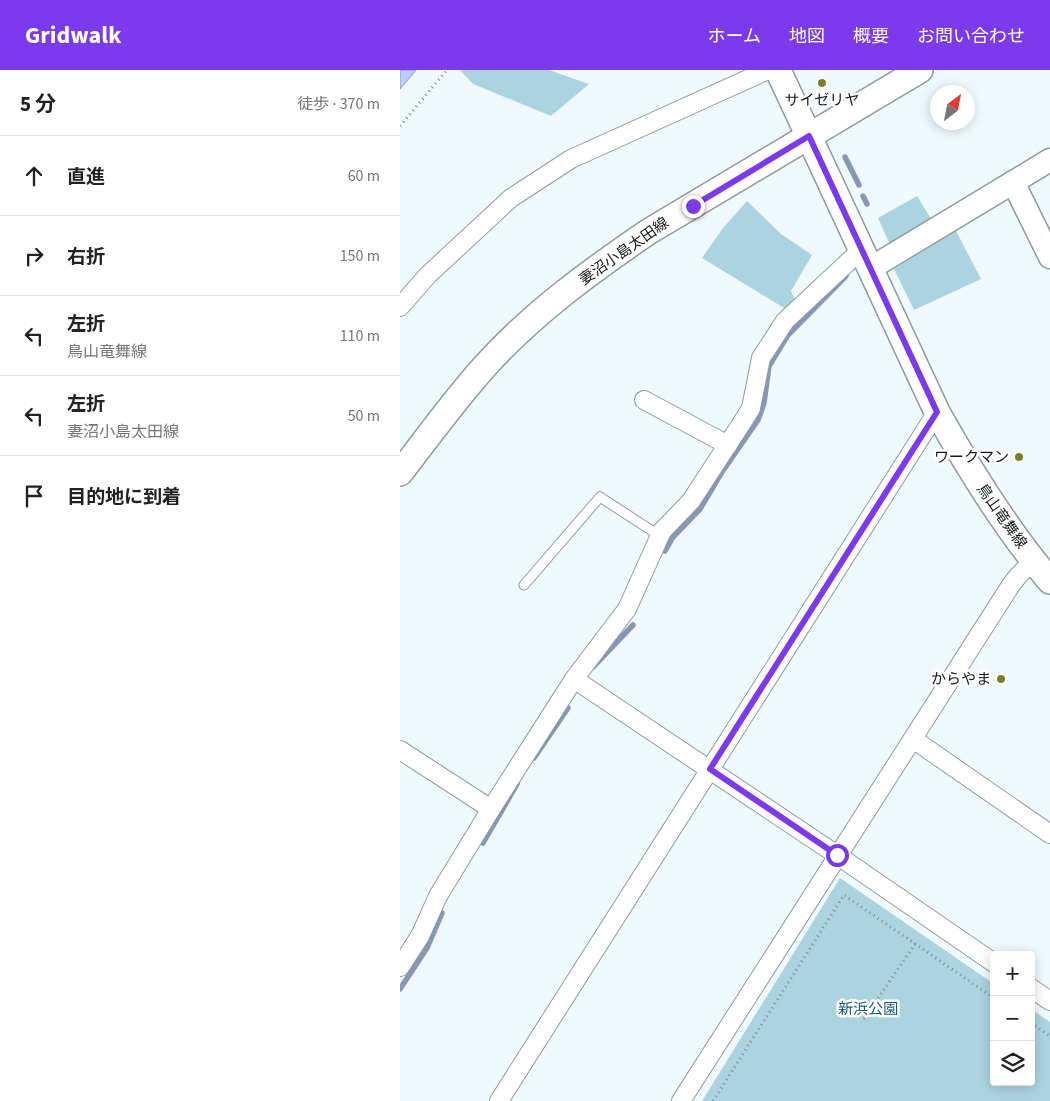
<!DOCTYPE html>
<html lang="ja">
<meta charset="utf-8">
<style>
body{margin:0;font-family:"Source Sans 3","Noto Sans JP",sans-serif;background:#f2f2f2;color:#222}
.controls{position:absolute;right:15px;bottom:15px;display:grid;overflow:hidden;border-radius:5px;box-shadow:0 2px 12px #0003}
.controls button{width:45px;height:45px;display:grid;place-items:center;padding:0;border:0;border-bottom:1px solid #e0e0e0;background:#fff;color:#222;font:25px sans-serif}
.compass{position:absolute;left:530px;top:15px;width:45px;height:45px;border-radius:50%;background:#fff;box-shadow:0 2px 12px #0003;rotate:32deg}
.stop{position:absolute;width:15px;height:15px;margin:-11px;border:4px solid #7c3aed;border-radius:50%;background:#fff}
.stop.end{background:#7c3aed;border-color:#fff;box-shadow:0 1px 5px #0008}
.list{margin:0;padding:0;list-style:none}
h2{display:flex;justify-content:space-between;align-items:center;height:65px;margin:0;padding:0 20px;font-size:21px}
h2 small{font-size:16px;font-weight:400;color:#767676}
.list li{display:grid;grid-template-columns:32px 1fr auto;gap:15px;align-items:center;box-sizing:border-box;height:80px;padding:0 20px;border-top:1px solid #e0e0e0}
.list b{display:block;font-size:19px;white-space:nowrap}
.list p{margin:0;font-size:16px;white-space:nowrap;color:#767676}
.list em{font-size:16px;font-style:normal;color:#767676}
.icon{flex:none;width:28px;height:28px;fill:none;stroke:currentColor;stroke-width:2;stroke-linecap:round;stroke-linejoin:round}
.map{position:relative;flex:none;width:650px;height:1031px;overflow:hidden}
header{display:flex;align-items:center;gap:30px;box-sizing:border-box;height:70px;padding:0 25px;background:#7c3aed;color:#fff}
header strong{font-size:24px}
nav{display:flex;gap:28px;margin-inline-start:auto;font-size:18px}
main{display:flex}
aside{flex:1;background:#fff}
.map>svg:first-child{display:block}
.green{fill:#acd3e0}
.water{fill:#bacef9;stroke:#8897b6}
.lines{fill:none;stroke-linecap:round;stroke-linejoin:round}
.stream{stroke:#8897b6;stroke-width:5.5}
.service-casing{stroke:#8c9ca1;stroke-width:11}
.minor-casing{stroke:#8c9ca1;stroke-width:20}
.tertiary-casing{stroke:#8c9ca1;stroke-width:25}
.secondary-casing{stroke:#8c9ca1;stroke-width:28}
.path{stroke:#80888b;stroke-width:3;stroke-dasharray:1 4;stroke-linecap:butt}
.service{stroke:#fff;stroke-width:9}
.minor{stroke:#fff;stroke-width:18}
.tertiary{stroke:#fff;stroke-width:22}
.secondary{stroke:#fff;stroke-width:25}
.route{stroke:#7c3aed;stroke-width:6}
.poi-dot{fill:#7b7f28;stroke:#fff;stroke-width:2}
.labels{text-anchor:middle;stroke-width:5;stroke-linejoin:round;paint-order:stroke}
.poi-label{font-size:15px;fill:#12181a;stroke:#fff;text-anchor:end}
.street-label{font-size:15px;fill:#12181a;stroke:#fff}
.park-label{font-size:15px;fill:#165f73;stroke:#fff}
</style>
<header>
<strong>Gridwalk</strong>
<nav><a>ホーム</a><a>地図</a><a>概要</a><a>お問い合わせ</a></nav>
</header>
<main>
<aside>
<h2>5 分<small>徒歩 · 370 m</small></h2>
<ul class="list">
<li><svg class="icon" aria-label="ahead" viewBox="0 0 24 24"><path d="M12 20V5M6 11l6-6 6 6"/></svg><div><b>直進</b></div><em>60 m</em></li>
<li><svg class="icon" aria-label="right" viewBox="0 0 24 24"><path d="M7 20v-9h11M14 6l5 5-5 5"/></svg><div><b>右折</b></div><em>150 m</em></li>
<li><svg class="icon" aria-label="left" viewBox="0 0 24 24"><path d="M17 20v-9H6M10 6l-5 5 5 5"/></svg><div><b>左折</b><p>鳥山竜舞線</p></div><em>110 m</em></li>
<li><svg class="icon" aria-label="left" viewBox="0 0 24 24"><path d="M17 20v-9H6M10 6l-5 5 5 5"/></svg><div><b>左折</b><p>妻沼小島太田線</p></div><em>50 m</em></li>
<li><svg class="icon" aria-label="arrive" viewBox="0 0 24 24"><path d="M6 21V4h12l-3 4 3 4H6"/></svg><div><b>目的地に到着</b></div></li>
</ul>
</aside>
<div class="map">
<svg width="650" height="1031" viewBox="0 0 650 1031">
<rect width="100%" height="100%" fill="#f0fafe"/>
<g class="green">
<polygon points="60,0 149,0 189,14 151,46 73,14"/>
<polygon points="517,126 533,152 491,177 478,148"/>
<polygon points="347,131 381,164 412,185 391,221 397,234 389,241 302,188 323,158"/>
<polygon points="556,161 581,209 514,240 494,199"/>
<polygon points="440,808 594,914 594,1012 631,1012 631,939 650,952 650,1031 302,1031"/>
</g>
<polygon class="water" points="0,0 16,0 0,19"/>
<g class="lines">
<g class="stream">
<polyline points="445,87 459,115"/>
<polyline points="463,126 467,134"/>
<polyline points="265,481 273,467 300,439 322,402 358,350 364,333 369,296 388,265 446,206"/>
<polyline points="193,597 233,555"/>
<polyline points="134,688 168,638"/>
<polyline points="83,773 117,714"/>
<polyline points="0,919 27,878 42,843"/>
</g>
<g class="service-casing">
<polyline id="service" points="124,515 200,427 260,466"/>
</g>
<g class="minor-casing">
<g id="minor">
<polyline points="0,237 28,205 111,128 171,89 368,0"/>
<polyline points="244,330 328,375"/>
<polyline points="174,609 437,785 594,893"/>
<polyline points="513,669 650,764"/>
<polyline points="0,680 91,739"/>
<polyline points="0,897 20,866 38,826 91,739 174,609 227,539 262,461 291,431 345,348 351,338 361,288 385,251 462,179"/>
<polyline points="631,918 650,931"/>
<polyline points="99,1031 537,342"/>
<polyline points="281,1031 611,515 618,506 633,491"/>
</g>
</g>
<g class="tertiary-casing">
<g id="tertiary">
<polyline points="613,112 650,187"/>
<polyline points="471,198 650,90"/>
</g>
</g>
<g class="secondary-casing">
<g id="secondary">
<path d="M378,0l159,342c33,59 69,117 113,169"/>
<path d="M0,403c28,-36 55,-74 86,-108 47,-52 105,-94 162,-133l272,-162"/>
</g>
</g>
<g class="path">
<polyline points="0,56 47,0"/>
<polyline points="464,949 515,874"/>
<polyline points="631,953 650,966"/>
<polyline points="313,1031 444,825 594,928"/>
</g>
<use href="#service" class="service"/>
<use href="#minor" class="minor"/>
<use href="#tertiary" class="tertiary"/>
<use href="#secondary" class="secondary"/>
</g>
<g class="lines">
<polyline class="route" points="293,136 409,66 537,342 310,699 437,785"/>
</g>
<g class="poi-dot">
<circle cx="422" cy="13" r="5"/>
<circle cx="619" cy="387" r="5"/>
<circle cx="601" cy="609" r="5"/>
</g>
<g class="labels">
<g class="poi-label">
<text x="422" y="35" text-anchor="middle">サイゼリヤ</text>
<text x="609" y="392">ワークマン</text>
<text x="591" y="614">からやま</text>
</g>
<g class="street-label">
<text transform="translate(224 181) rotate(-35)" y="5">妻沼小島太田線</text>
<text transform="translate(602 446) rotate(55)" y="5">鳥山竜舞線</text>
</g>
<g class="park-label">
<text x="468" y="944">新浜公園</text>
</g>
</g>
</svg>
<div class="controls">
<button>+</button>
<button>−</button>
<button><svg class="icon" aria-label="layers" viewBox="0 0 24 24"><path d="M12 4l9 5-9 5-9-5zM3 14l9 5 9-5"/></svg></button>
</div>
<svg class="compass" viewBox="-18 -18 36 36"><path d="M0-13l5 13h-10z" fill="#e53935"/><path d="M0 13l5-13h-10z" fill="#767676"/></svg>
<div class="stop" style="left:437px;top:785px"></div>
<div class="stop end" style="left:293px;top:136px"></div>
</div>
</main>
